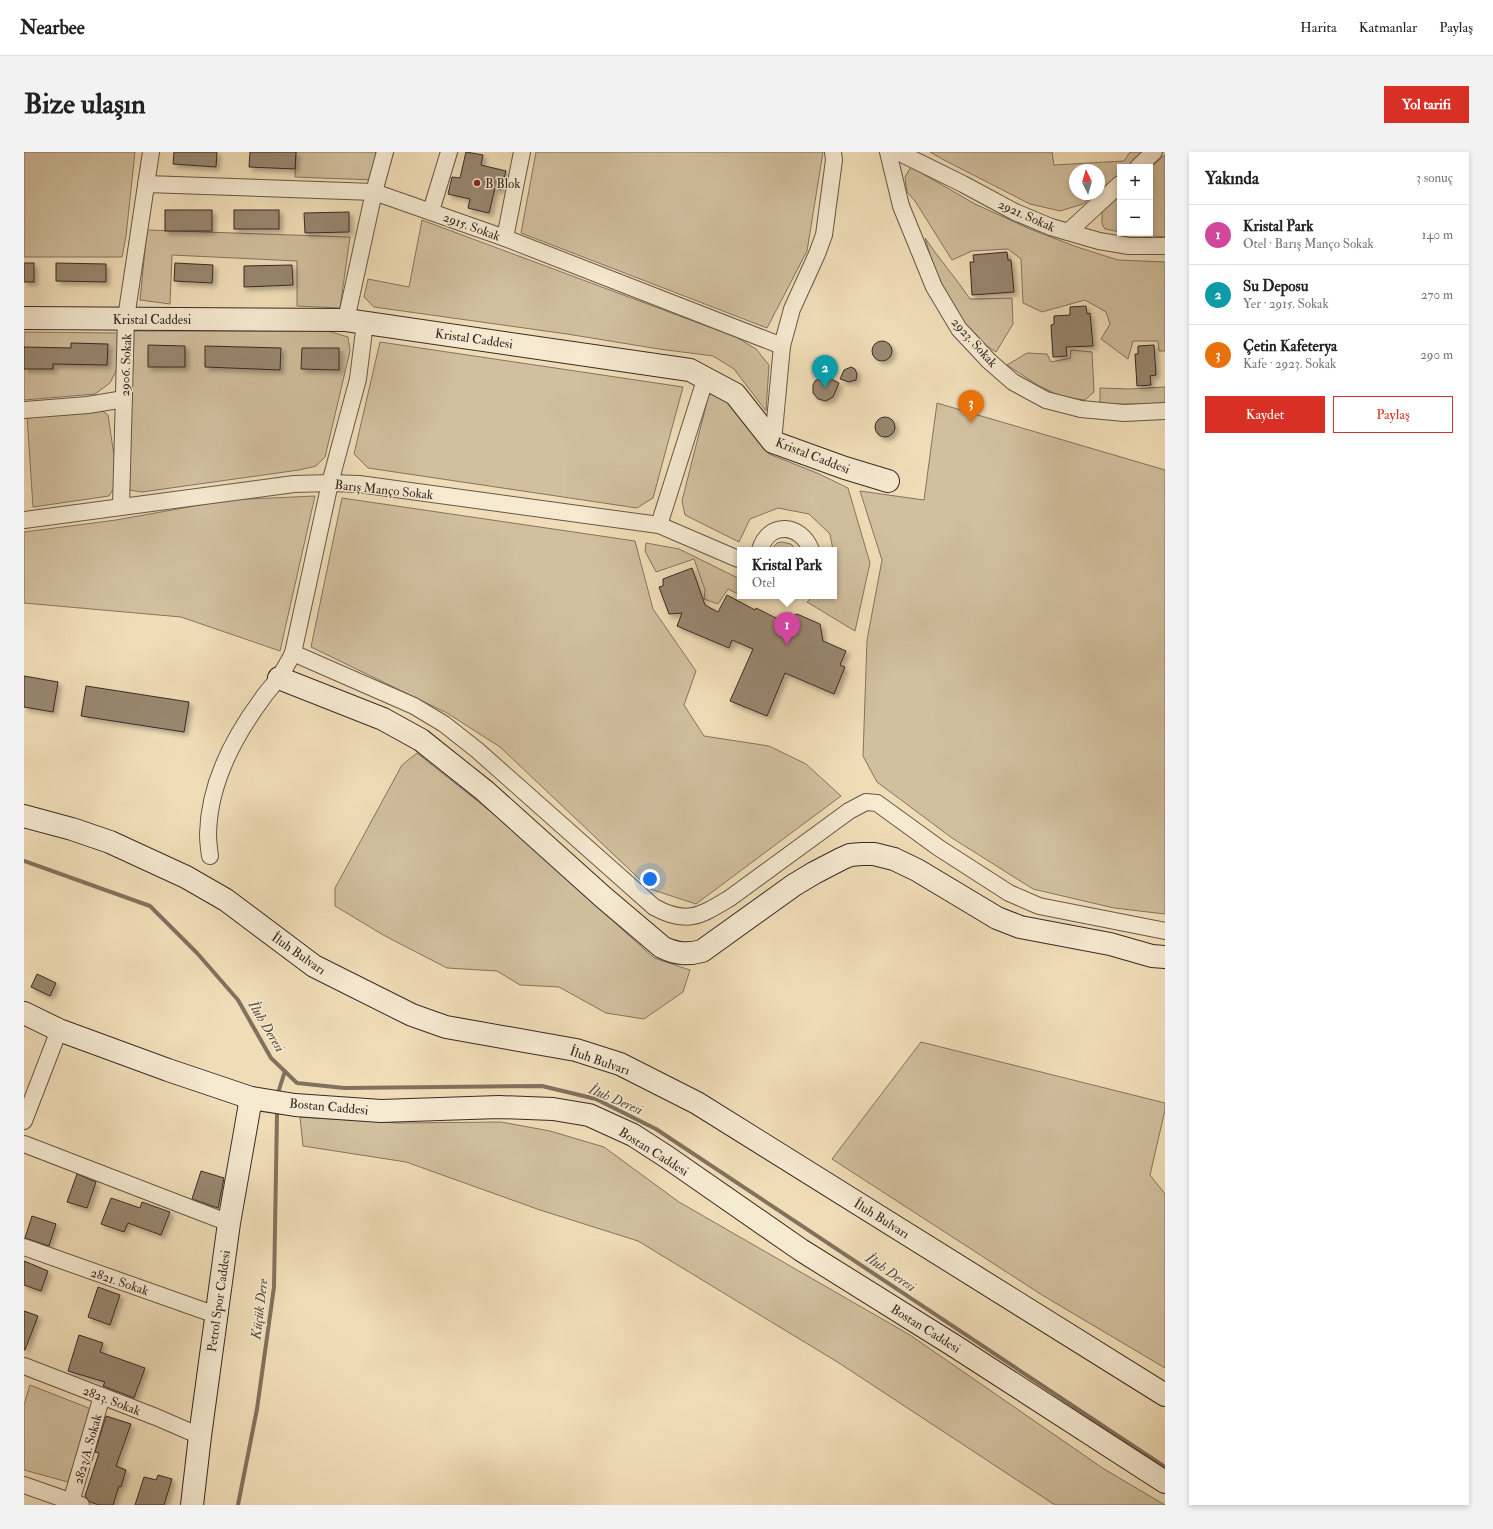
<!DOCTYPE html>
<html lang="tr">
<meta charset="utf-8">
<style>
body{margin:0;font-family:"IM FELL Double Pica",serif;background:#f2f2f2;color:#222}
.controls{position:absolute;right:12px;top:12px;display:grid;overflow:hidden;border-radius:0px;box-shadow:0 2px 6px #0003}
.controls button{width:36px;height:36px;display:grid;place-items:center;padding:0;border:0;border-bottom:1px solid #e0e0e0;background:#fff;color:#222;font:20px sans-serif}
.compass{position:absolute;left:1045px;top:12px;width:36px;height:36px;border-radius:50%;background:#fff;box-shadow:0 2px 6px #0003;rotate:355deg}
.you{position:absolute;left:626px;top:727px;width:14px;height:14px;margin:-10px;border:3px solid #fff;border-radius:50%;background:#1a73e8;box-shadow:0 0 0 6px #1a73e833}
.badge{display:grid;place-items:center;width:26px;height:26px;border-radius:50%;background:#d93025;color:#fff;font-size:13px;font-weight:700}
.pin{position:absolute;translate:-50% -33px;filter:drop-shadow(0 1px 2px #0008)}
.pin::after{content:'';position:absolute;top:21px;width:14px;height:12px;background:inherit;clip-path:polygon(0 0,100% 0,50% 100%)}
.popup{position:absolute;left:713px;top:395px;width:100px;height:52px;box-sizing:border-box;display:grid;place-content:center;border-radius:0px;background:#fff;filter:drop-shadow(0 1px 3px #0005);font-size:13px;white-space:nowrap;color:#767676}
.popup b{font-size:15px;color:#222}
.popup::after{content:'';position:absolute;left:50%;top:100%;margin-left:-8px;border:8px solid transparent;border-top-color:#fff}
.list{margin:0;padding:0;list-style:none}
h2{display:flex;justify-content:space-between;align-items:center;height:52px;margin:0;padding:0 16px;font-size:17px}
h2 small{font-size:13px;font-weight:400;color:#767676}
.list li{display:grid;grid-template-columns:26px 1fr auto;gap:12px;align-items:center;box-sizing:border-box;height:60px;padding:0 16px;border-top:1px solid #e0e0e0}
.list b{display:block;font-size:15px;white-space:nowrap}
.list p{margin:0;font-size:13px;white-space:nowrap;color:#767676}
.list em{font-size:13px;font-style:normal;color:#767676}
.actions{display:flex;gap:8px;padding:12px 16px}
.actions a{flex:1;padding:9px 0;border:1px solid #d93025;border-radius:0px;text-align:center;font-size:14px;color:#d93025}
.actions .main{background:#d93025;color:#fff}
.map{position:relative;flex:none;width:1141px;height:1353px;overflow:hidden;border-radius:0px}
header{display:flex;align-items:center;gap:24px;box-sizing:border-box;height:56px;padding:0 20px;background:#fff;border-bottom:1px solid #e0e0e0}
header strong{font-size:19px}
nav{display:flex;gap:22px;margin-inline-start:auto;font-size:14px}
.intro{display:flex;align-items:center;justify-content:space-between;box-sizing:border-box;height:96px;padding:0 24px}
h1{margin:0;font-size:28px}
.button{padding:10px 18px;border-radius:0px;background:#d93025;color:#fff;font-size:14px;font-weight:700}
main{display:flex;gap:24px;padding:0 24px}
aside{flex:1;background:#fff;border-radius:0px;box-shadow:0 2px 6px #0003}
.map>svg:first-child{display:block}
.green{fill:#d1bf9e;stroke:#857461}
.lines{fill:none;stroke-linecap:round;stroke-linejoin:round}
.stream{stroke:#82715e;stroke-width:4}
.building{fill:#988770;stroke:#392a24;filter:url(#shadow)}
.street-casing{stroke:#675749;stroke-width:18}
.secondary-casing{stroke:#392a24;stroke-width:24}
.street{stroke:#f5e9d0;stroke-width:16}
.secondary{stroke:#f5e9d0;stroke-width:22}
.poi-dot{fill:#8f2418;stroke:#f5e9d0;stroke-width:1.5}
.labels{text-anchor:middle;stroke-width:3;stroke-linejoin:round;paint-order:stroke}
.poi-label{font-size:13px;fill:#392a24;stroke:#f5e9d0;text-anchor:start}
.street-label{font-size:13px;fill:#392a24;stroke:#f5e9d0}
.water-label{font-size:14px;font-style:italic;fill:#5d4d41;stroke:#f5e9d0}
</style>
<header>
<strong>Nearbee</strong>
<nav><a>Harita</a><a>Katmanlar</a><a>Paylaş</a></nav>
</header>
<div class="intro"><h1>Bize ulaşın</h1><a class="button">Yol tarifi</a></div>
<main>
<div class="map">
<svg width="1141" height="1353" viewBox="0 0 1141 1353">
<defs>
<filter id="shadow"><feDropShadow dx="3.5" dy="3.5" stdDeviation="2" flood-color="#0004"/></filter>
</defs>
<rect width="100%" height="100%" fill="#f0ddb7"/>
<filter id="stains"><feTurbulence type="fractalNoise" baseFrequency=".005" numOctaves="4"/><feColorMatrix values="0 0 0 0 .2 0 0 0 0 .09 0 0 0 0 .02 0 0 0 .5 -.17"/></filter>
<radialGradient id="worn" r=".72"><stop offset=".6" stop-color="#630" stop-opacity="0"/><stop offset="1" stop-color="#630" stop-opacity=".3"/></radialGradient>
<g class="green">
<polygon points="0,0 111,0 102,84 98,105 0,105"/>
<polygon points="272,0 352,0 350,28 271,25"/>
<polygon points="512,0 799,0 783,99 743,176 497,81"/>
<polygon points="906,0 1028,0 1030,13 1100,9 1106,0 1118,0 1103,15 1096,15 1096,22 1075,39 1075,18 1051,18 1051,42 1071,42 1059,52 1036,59 1006,52 920,8"/>
<polygon points="1141,3 1141,85 1100,81 1126,81 1126,16"/>
<polygon points="887,15 951,52 1006,77 1053,95 1094,108 1141,110 1141,199 1135,199 1134,189 1109,189 1104,207 1077,187 1086,172 1082,160 1061,148 1018,160 999,151 997,107 984,97 948,99 928,108 891,49 883,40 881,25"/>
<polygon points="1096,43 1096,80 1081,77 1078,72 1078,60"/>
<polygon points="398,68 712,185 732,197 745,213 742,259 710,217 689,204 635,197 543,182 350,155 340,145 344,127 385,135"/>
<polygon points="123,78 326,85 316,156 273,154 273,109 148,103 146,152 116,148"/>
<path d="M901,86c14,21 31,40 45,61l42,-1 1,26 -17,28 -9,-6 -27,-28 -25,-47z"/>
<polygon points="108,179 304,179 324,185 326,199 301,305 292,314 275,318 118,340 105,338"/>
<polygon points="0,180 94,181 94,215 86,231 71,242 0,248"/>
<polygon points="356,190 659,235 629,346 613,356 344,316 330,302"/>
<polygon points="1047,198 1068,200 1070,240 1061,248 1039,245 1015,234 983,213 1003,201 1023,202 1027,210 1046,206"/>
<polygon points="1141,235 1141,252 1076,252 1076,236 1105,237"/>
<polygon points="685,242 701,244 725,271 745,302 793,321 824,336 846,411 831,479 783,450 789,444 810,444 810,398 809,398 806,382 785,362 754,356 726,367 715,390 661,363 658,349"/>
<polygon points="913,251 1141,318 1141,762 1090,756 1009,737 928,686 853,630 839,604 843,488 858,408 836,339 900,348"/>
<polygon points="77,258 84,263 92,317 91,334 85,344 9,355 3,264"/>
<polygon points="291,344 256,499 157,465 0,451 0,380 92,368 204,348"/>
<polygon points="318,346 611,389 629,457 672,519 660,553 680,584 745,594 782,612 817,644 672,752 626,737 476,595 423,561 287,495"/>
<polygon points="758,390 767,392 773,398 747,398 753,391"/>
<polygon points="622,391 655,397 716,427 716,443 704,437 694,452 680,447 681,438 670,407 632,420 621,399"/>
<polygon points="393,601 476,667 630,806 666,818 659,840 620,867 582,861 535,835 496,833 473,819 423,816 361,784 311,754 311,736 378,613"/>
<polygon points="897,890 1141,951 1141,958 1126,1023 1141,1042 1141,1216 1018,1143 808,1007"/>
<polygon points="276,965 375,971 477,970 526,979 580,995 655,1050 886,1183 1080,1317 1141,1353 1031,1353 815,1211 614,1089 516,1058 382,1010 279,994"/>
<polygon points="6,1233 67,1257 44,1330 0,1318 0,1253"/>
</g>
<g class="lines">
<g class="stream">
<polyline points="0,709 126,754 173,801 214,848 247,906 273,931 320,936 518,934 572,947 632,977 1141,1315"/>
<polyline points="254,941 261,919"/>
<polyline points="214,1353 233,1257 250,1135 253,961"/>
</g>
</g>
<g class="building">
<polygon points="150,0 193,0 192,15 149,12"/>
<polygon points="226,0 272,0 271,17 225,15"/>
<polygon points="442,0 459,3 457,13 482,19 477,38 471,36 465,61 444,56 446,47 424,42 428,25 436,26"/>
<rect x="141" y="58" width="47" height="21"/>
<rect x="210" y="58" width="45" height="19"/>
<polygon points="325,60 325,80 281,81 280,61"/>
<polygon points="983,100 984,108 987,108 990,140 948,143 946,110 950,110 949,103"/>
<rect x="0" y="111" width="10" height="19"/>
<polygon points="32,111 82,112 82,130 32,129"/>
<polygon points="151,111 189,113 188,131 150,129"/>
<polygon points="268,113 269,133 220,135 220,114"/>
<polygon points="1062,154 1063,162 1066,161 1069,194 1042,195 1043,204 1029,205 1027,173 1030,172 1030,164 1046,163 1046,155"/>
<circle cx="858" cy="199" r="10"/>
<polygon points="47,191 84,192 83,213 29,212 29,217 0,217 0,195 47,196"/>
<polygon points="124,193 161,194 161,215 124,215"/>
<polygon points="1130,193 1132,223 1126,224 1127,233 1113,234 1111,202 1114,202 1114,194"/>
<polygon points="181,194 257,196 256,218 181,215"/>
<polygon points="278,196 315,196 315,218 277,217"/>
<polygon points="827,215 831,217 833,222 832,228 825,230 816,227 820,218"/>
<polygon points="798,225 805,226 815,231 809,245 802,249 794,247 789,241 789,233 791,229"/>
<circle cx="861" cy="275" r="10"/>
<polygon points="668,416 681,453 694,460 703,443 731,458 732,456 758,469 773,462 796,472 799,489 822,499 816,513 821,515 810,542 761,521 743,564 706,549 729,497 708,488 705,496 653,474 658,461 645,462 635,435 639,434 639,427"/>
<polygon points="0,524 34,530 29,560 0,555"/>
<polygon points="62,534 165,550 160,580 57,564"/>
<polygon points="13,822 32,831 26,844 7,835"/>
<polygon points="177,1019 200,1026 194,1056 168,1047"/>
<polygon points="53,1022 72,1030 63,1056 43,1050"/>
<polygon points="87,1046 116,1056 118,1050 146,1060 137,1083 104,1071 100,1080 77,1072"/>
<polygon points="8,1064 32,1072 25,1094 1,1086"/>
<polygon points="0,1109 24,1119 17,1139 0,1133"/>
<polygon points="74,1135 96,1143 86,1173 64,1165"/>
<polygon points="0,1159 14,1164 1,1198 0,1198"/>
<polygon points="55,1183 79,1191 76,1200 121,1216 110,1246 79,1234 81,1230 44,1219"/>
<polygon points="82,1264 107,1272 92,1314 102,1318 97,1335 95,1334 89,1353 75,1353 66,1350 61,1344 75,1301 71,1300"/>
<polygon points="134,1323 148,1327 140,1353 111,1353 120,1325 132,1328"/>
</g>
<g class="lines">
<g class="street-casing">
<g id="street">
<polyline points="864,0 877,54 910,135 935,177 965,209 989,230 1022,248 1057,257 1100,261 1141,259"/>
<polyline points="874,0 939,32 991,60 1027,75 1075,89 1105,94 1141,94"/>
<polyline points="1114,15 1130,0"/>
<polyline points="122,32 350,40 481,86 758,194"/>
<polyline points="407,59 425,0"/>
<polyline points="1044,80 1096,32"/>
<polyline points="481,86 498,0"/>
<polyline points="322,168 350,40 361,0"/>
<polyline points="0,258 64,253 100,247"/>
<polyline points="749,290 758,194 768,157 793,102 800,83 810,8 809,0"/>
<polyline points="97,355 102,166 127,0"/>
<polyline points="0,368 270,332 306,331 335,332 635,373 714,407"/>
<polyline points="635,373 682,225"/>
<path d="M736,398c8,-29 41,-27 51,0"/>
<path d="M269,501l121,53 30,18 33,26 177,157c33,18 46,9 76,-9l119,-87 17,-9 11,1 62,45 70,45 30,13 126,25"/>
<path d="M186,704c-1,-7 -2,-15 -2,-22 1,-50 25,-96 54,-135 5,-8 12,-14 17,-22 5,-7 10,-16 14,-24l37,-170 28,-104 7,-56"/>
<polyline points="0,969 35,878"/>
<polyline points="0,992 205,1071"/>
<polyline points="0,1095 192,1163"/>
<polyline points="0,1214 132,1265 176,1284"/>
<polyline points="0,1333 57,1353"/>
<polyline points="47,1350 78,1244"/>
</g>
</g>
<g class="secondary-casing">
<g id="secondary">
<polyline points="0,166 322,168 666,218 711,242 749,290 821,316 864,329"/>
<path d="M255,526l104,41 38,21 64,51 118,106 59,50c14,7 25,8 40,4l92,-66 20,-12 27,-14 9,-4 12,-1h12l20,5 23,11 80,48 23,9 90,17 42,12 13,1"/>
<polyline points="0,664 48,677 86,690 162,725 202,748 290,814 388,863 422,875 552,898 596,912 673,951 1141,1243"/>
<polyline points="0,861 35,878 144,918 227,946 271,953 357,959 475,955 529,957 565,963 609,983 643,1005 777,1098 929,1193 1141,1330"/>
<polyline points="168,1353 176,1284 205,1071 227,946"/>
</g>
</g>
<use href="#street" class="street"/>
<use href="#secondary" class="secondary"/>
</g>
<circle class="poi-dot" cx="453" cy="31" r="4"/>
<g class="labels">
<g class="poi-label">
<text x="461" y="36">B Blok</text>
</g>
<g class="street-label">
<text transform="translate(1003 63) rotate(24)" y="5">2921. Sokak</text>
<text transform="translate(448 74) rotate(20)" y="5">2915. Sokak</text>
<text x="128" y="172">Kristal Caddesi</text>
<text transform="translate(450 186) rotate(8)" y="5">Kristal Caddesi</text>
<text transform="translate(951 190) rotate(48)" y="5">2923. Sokak</text>
<text transform="translate(101 213) rotate(-88)" y="5">2906. Sokak</text>
<text transform="translate(789 303) rotate(21)" y="5">Kristal Caddesi</text>
<text transform="translate(360 337) rotate(6)" y="5">Barış Manço Sokak</text>
<text transform="translate(275 801) rotate(35)" y="5">İluh Bulvarı</text>
<text transform="translate(576 908) rotate(19)" y="5">İluh Bulvarı</text>
<text transform="translate(305 954) rotate(5)" y="5">Bostan Caddesi</text>
<text transform="translate(630 999) rotate(32)" y="5">Bostan Caddesi</text>
<text transform="translate(858 1066) rotate(32)" y="5">İluh Bulvarı</text>
<text transform="translate(96 1129) rotate(19)" y="5">2821. Sokak</text>
<text transform="translate(194 1149) rotate(-82)" y="5">Petrol Spor Caddesi</text>
<text transform="translate(902 1176) rotate(32)" y="5">Bostan Caddesi</text>
<text transform="translate(88 1248) rotate(21)" y="5">2823. Sokak</text>
<text transform="translate(63 1297) rotate(-74)" y="5">2823/A. Sokak</text>
</g>
<g class="water-label">
<text transform="translate(243 874) rotate(59)" y="5">İluh Deresi</text>
<text transform="translate(592 947) rotate(23)" y="5">İluh Deresi</text>
<text transform="translate(867 1120) rotate(34)" y="5">İluh Deresi</text>
<text transform="translate(235 1157) rotate(-83)" y="5">Küçük Dere</text>
</g>
</g>
<rect width="100%" height="100%" filter="url(#stains)"/>
<rect width="100%" height="100%" fill="url(#worn)"/>
</svg>
<div class="controls">
<button>+</button>
<button>−</button>
</div>
<svg class="compass" viewBox="-18 -18 36 36"><path d="M0-13l5 13h-10z" fill="#e53935"/><path d="M0 13l5-13h-10z" fill="#767676"/></svg>
<div class="you"></div>
<div class="pin badge" style="left:763px;top:493px;background:#d1479c">1</div>
<div class="popup"><b>Kristal Park</b>Otel</div>
<div class="pin badge" style="left:801px;top:236px;background:#0f9aa8">2</div>
<div class="pin badge" style="left:947px;top:271px;background:#e8710a">3</div>
</div>
<aside>
<h2>Yakında<small>3 sonuç</small></h2>
<ul class="list">
<li><span class="badge" style="background:#d1479c">1</span><div><b>Kristal Park</b><p>Otel · Barış Manço Sokak</p></div><em>140 m</em></li>
<li><span class="badge" style="background:#0f9aa8">2</span><div><b>Su Deposu</b><p>Yer · 2915. Sokak</p></div><em>270 m</em></li>
<li><span class="badge" style="background:#e8710a">3</span><div><b>Çetin Kafeterya</b><p>Kafe · 2923. Sokak</p></div><em>290 m</em></li>
</ul>
<div class="actions"><a class="main">Kaydet</a><a>Paylaş</a></div>
</aside>
</main>
